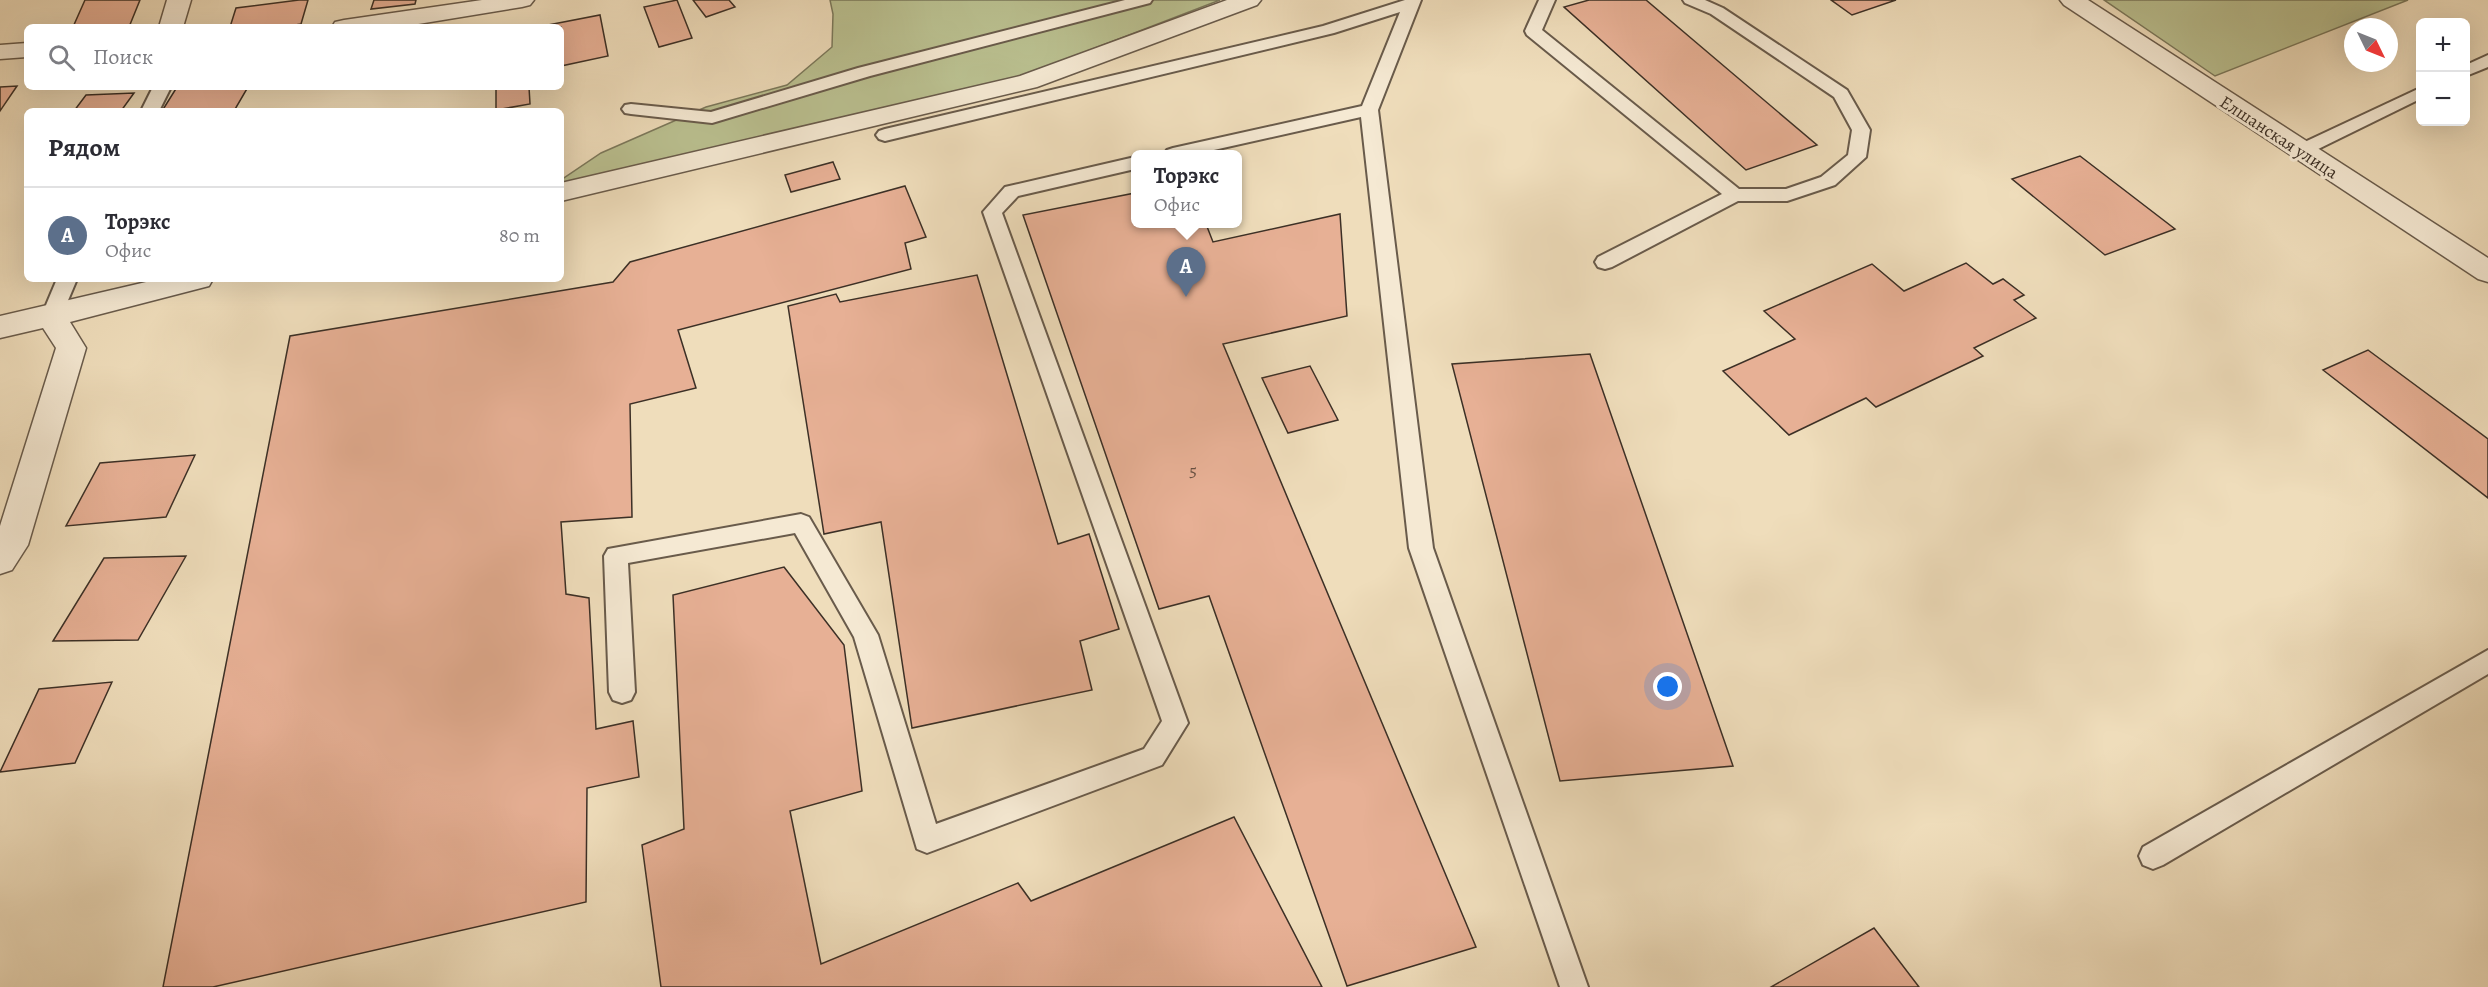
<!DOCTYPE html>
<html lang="ru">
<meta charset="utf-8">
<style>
body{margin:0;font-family:Alegreya,serif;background:#f2f2f3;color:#2b2b33}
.controls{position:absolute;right:18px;top:18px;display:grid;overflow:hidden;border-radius:9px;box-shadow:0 6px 24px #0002}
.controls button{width:54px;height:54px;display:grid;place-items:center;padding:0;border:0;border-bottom:2px solid #e1e1e2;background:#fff;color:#2b2b33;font:30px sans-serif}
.compass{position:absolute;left:2344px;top:18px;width:54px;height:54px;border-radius:50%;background:#fff;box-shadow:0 6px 24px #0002;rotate:133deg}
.you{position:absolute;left:1668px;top:687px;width:21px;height:21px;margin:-15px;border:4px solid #fff;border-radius:50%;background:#1a73e8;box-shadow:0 0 0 9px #1a73e833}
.badge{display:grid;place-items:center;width:39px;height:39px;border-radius:50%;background:#2563eb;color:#fff;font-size:20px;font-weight:700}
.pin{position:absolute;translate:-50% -50px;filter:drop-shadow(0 2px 3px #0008)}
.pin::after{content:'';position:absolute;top:32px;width:21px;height:18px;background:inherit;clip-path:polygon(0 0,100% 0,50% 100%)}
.popup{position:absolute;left:1131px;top:150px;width:111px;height:78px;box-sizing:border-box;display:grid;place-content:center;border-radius:9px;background:#fff;filter:drop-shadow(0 2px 4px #0005);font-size:20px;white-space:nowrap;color:#7c7c81}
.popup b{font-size:22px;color:#2b2b33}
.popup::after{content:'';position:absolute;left:50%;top:100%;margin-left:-12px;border:12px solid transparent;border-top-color:#fff}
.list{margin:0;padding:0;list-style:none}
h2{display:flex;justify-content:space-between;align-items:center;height:78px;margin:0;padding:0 24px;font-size:26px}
h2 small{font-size:20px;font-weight:400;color:#7c7c81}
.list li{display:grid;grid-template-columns:39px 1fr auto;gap:18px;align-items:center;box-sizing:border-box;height:96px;padding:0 24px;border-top:2px solid #e1e1e2}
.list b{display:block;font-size:22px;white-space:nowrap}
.list p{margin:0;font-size:20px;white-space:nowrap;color:#7c7c81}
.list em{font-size:20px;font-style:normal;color:#7c7c81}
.icon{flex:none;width:33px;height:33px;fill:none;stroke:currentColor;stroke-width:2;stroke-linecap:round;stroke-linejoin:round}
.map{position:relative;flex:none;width:2488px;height:987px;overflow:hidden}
.search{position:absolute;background:#fff;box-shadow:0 6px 24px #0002;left:24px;top:24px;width:540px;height:66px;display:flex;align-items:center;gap:15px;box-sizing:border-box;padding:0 21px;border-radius:9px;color:#7c7c81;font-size:22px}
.panel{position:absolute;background:#fff;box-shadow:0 6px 24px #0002;left:24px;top:108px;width:540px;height:174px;border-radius:9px}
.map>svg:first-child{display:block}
.green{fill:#bac090;stroke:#7b785b;stroke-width:1.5}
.building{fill:#e7b095;stroke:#3c3026;stroke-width:1.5}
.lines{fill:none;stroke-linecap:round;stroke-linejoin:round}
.lane-casing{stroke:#695b4b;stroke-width:4}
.street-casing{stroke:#695b4b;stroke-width:3}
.lane{fill:#f5e9d3;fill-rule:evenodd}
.street{fill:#f5e9d3;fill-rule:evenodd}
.labels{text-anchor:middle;stroke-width:6;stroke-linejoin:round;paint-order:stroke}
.far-street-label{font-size:18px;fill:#3c3026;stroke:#f5e9d3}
.number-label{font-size:18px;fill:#675042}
</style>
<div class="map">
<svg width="2488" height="987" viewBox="0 0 2488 987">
<rect width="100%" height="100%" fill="#efddbb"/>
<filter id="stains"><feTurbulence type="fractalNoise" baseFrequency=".00333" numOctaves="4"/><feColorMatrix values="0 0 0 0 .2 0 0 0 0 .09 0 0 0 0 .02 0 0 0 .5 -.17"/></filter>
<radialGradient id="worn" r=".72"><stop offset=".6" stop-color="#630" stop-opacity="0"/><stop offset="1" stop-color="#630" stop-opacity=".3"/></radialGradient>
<g class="green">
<polygon points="830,0 1220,0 1025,75 561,186 561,180 601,153 706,107 787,85 832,47 833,14"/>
<polygon points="2104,0 2408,0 2215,76"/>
</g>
<g class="building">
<polygon points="85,0 140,0 129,27 73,27"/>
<polygon points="299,0 308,0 301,24 283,27 230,27 236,8"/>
<polygon points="374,0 416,0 415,4 371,9"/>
<polygon points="677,0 692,38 659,47 644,7"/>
<polygon points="693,0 729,0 735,7 706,17"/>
<polygon points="1589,0 1646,0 1817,145 1746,170 1564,7"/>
<polygon points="1831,0 1896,0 1852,15"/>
<polygon points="600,15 608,56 561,66 561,27 548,25"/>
<polygon points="17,86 0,111 0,87"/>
<polygon points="177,87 248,87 234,111 162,111"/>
<polygon points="506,87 529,87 530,104 496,110 496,89"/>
<polygon points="134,93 121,111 74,111 86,95"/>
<polygon points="2080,156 2175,229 2105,255 2012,179"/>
<polygon points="833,162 840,179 791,192 785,175"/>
<polygon points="905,186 926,237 905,243 911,269 678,330 696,388 630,404 632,517 561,522 566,594 589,598 596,729 633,721 639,777 587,788 586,902 213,987 163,987 290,336 613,282 630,262"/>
<polygon points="1135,193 1135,224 1206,224 1213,242 1340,214 1347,316 1223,344 1476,947 1347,986 1209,596 1159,609 1023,215"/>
<polygon points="1966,263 1993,284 2003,279 2024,295 2014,300 2036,318 1974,348 1983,356 1876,407 1866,398 1789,435 1723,371 1795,339 1764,311 1872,264 1904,291"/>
<polygon points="977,275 1058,544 1089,534 1119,629 1080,641 1092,690 912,728 881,522 824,534 788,306 836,294 840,302"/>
<polygon points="2368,350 2488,439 2488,498 2323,370"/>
<polygon points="1590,354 1733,766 1560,781 1452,364"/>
<polygon points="1310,366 1338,420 1288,433 1262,378"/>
<polygon points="195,455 166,517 66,526 100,463"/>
<polygon points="186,556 138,640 53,641 104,558"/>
<polygon points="784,567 844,645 862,791 790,811 821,964 1018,883 1031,901 1234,817 1322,987 661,987 642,845 684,829 673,595"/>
<polygon points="112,682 75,763 0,772 39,689"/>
<polygon points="1874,928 1919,987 1771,987"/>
</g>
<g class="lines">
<g class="lane-casing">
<g id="lane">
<polygon points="1125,0 1152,0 1150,3 870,76 712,123 631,114 625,113 622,109 625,105 631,104 711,112 858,68"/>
<polygon points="1405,0 1421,0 1378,110 1433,548 1588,987 1560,987 1409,548 1361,117 1196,154 1164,154 1167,150 1173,148 1362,106 1400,12 1334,33 885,141 879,139 876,135 879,131 885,129 1323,26"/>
<polygon points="1539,0 1555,0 1542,30 1739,189 1786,189 1821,177 1848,155 1852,130 1834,97 1711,14 1685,3 1683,0 1705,0 1723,8 1847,90 1870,130 1866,157 1835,185 1787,201 1738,201 1612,267 1605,269 1598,267 1595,262 1598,257 1722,194 1527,35 1525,31"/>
<polygon points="2488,55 2488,67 2466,76 2466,65"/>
<polygon points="153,87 171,87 159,111 141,111"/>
<polygon points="2420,88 2420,99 2306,155 2294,155 2291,151 2294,147"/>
<polygon points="1135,157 1135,169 1018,196 1002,213 1188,723 1162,765 927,853 917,849 854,637 795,533 628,563 635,692 631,700 622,703 613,700 609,692 604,556 608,549 801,514 809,517 878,635 936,824 1144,749 1162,721 983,212 1005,187"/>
<polygon points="57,279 77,279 61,317 58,322 51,324 44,322 41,317"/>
<polygon points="2488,650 2488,674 2163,865 2153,869 2143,865 2139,856 2143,847"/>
</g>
</g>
<g class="street-casing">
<g id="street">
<polygon points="167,0 191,0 183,27 159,27"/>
<polygon points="482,0 534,0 530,5 522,7 400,27 332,27 335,22 344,20"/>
<polygon points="1227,0 1261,0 1257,5 1037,87 561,201 561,183 1020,76"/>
<polygon points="2060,0 2088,0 2488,258 2488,282 2478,279 2064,5"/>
<polygon points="27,43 27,57 0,59 0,45"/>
<polygon points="159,279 213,279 209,286 70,322 86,348 28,545 12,570 0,574 0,526 56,348 43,328 0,338 0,316"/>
</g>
</g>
<use href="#lane" class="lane"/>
<use href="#street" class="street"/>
</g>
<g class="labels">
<g class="far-street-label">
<text transform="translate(2279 137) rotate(33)" y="6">Елшанская улица</text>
</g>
<g class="number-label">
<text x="1193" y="476">5</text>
</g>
</g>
<rect width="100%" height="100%" filter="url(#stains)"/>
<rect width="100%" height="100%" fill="url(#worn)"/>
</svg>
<div class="controls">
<button>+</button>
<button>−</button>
</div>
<svg class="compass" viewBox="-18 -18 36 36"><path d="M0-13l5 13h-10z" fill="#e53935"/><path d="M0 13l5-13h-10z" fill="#7c7c81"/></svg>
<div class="you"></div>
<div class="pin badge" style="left:1186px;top:297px;background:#5c6f8a">A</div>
<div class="popup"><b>Торэкс</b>Офис</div>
<div class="search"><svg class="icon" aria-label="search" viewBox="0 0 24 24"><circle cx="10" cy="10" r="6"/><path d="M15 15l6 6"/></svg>Поиск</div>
<section class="panel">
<h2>Рядом<small></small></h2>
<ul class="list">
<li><span class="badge" style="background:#5c6f8a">A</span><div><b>Торэкс</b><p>Офис</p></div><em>80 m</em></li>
</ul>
</section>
</div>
